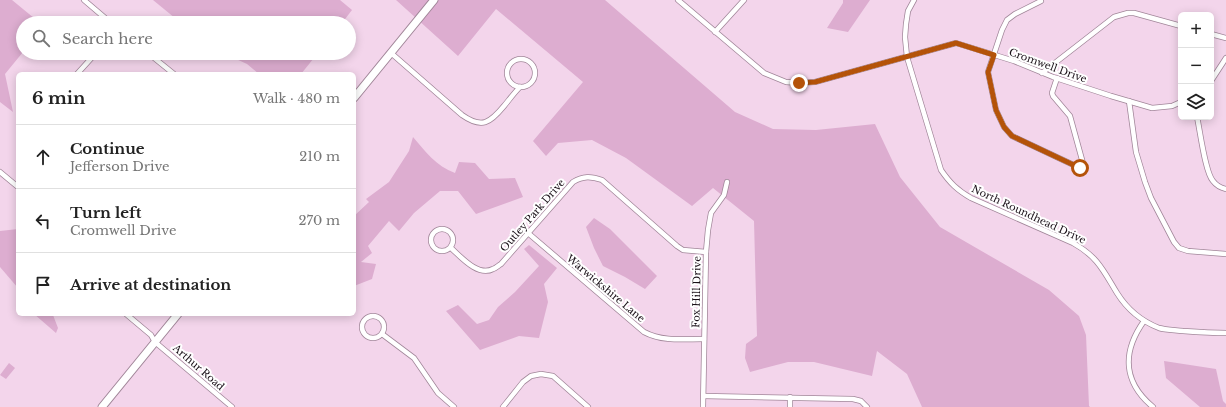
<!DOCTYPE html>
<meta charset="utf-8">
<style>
body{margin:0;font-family:"Libre Baskerville",serif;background:#f2f2f2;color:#222}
.controls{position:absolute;right:12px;top:12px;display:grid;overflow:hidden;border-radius:6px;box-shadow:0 2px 10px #0003}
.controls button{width:36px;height:36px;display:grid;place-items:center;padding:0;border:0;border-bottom:1px solid #e0e0e0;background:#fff;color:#222;font:20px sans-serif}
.stop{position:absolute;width:12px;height:12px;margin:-9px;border:3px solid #b45309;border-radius:50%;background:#fff}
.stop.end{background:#b45309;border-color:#fff;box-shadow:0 1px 4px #0008}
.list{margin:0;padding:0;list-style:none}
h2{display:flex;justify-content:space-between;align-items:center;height:52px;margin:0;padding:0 16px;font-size:17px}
h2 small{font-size:13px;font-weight:400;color:#767676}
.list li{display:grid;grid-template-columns:26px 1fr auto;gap:12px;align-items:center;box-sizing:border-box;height:64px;padding:0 16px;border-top:1px solid #e0e0e0}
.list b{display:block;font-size:15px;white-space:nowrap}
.list p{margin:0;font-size:13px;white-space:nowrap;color:#767676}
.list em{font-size:13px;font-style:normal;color:#767676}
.icon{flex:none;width:22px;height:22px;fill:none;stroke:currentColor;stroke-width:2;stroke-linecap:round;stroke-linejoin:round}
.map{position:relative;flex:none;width:1226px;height:407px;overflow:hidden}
.search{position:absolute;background:#fff;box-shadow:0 2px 10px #0003;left:16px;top:16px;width:340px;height:44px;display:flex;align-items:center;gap:10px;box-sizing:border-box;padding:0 14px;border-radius:22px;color:#767676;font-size:15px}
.panel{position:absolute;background:#fff;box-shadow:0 2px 10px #0003;left:16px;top:72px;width:340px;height:244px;border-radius:6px}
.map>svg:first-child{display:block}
.green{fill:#ddadd0}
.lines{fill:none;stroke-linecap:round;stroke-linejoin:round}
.street-casing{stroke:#a18699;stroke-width:6}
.primary-casing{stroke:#a18699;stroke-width:9}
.street{stroke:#fff;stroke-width:4.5}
.primary{stroke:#fff;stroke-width:7}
.route{stroke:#b45309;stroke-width:5}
.labels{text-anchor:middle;stroke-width:4;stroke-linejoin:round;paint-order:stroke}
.street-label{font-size:10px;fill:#190f17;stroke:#fff}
</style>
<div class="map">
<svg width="1226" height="407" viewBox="0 0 1226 407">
<rect width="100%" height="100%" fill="#f3d5eb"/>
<g class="green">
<polygon points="0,0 12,0 40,23 23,23 23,52 5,74 13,112 0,102"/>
<polygon points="153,0 340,0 352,10 342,23 181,23"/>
<polygon points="396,0 605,0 735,112 773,129 816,130 875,124 900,177 940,227 1049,290 1079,316 1086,335 1089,406 1090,407 922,407 907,374 877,351 872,376 814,362 788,362 750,372 745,358 746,344 757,336 754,221 713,188 692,206 626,158 592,140 558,143 546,156 533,141 583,82 496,9 458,56"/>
<polygon points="843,0 870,0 848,32 827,28 843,3"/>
<polygon points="223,53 318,53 301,74 259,74 247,64"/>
<path d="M413,137c12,14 23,29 42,36l4,-11 16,1 14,16 26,-1 8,19 -47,17 -18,-23h-18l-26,22 -15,18 -10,-10 -21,25 4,7 -11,9 15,2 -4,15 -18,7v-70l15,-14 -3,-3 23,-17 20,-31z"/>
<polygon points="594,218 610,229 657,276 645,289 625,277 603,266 594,248 586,227"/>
<polygon points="18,229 18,288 0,267 0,231"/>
<polygon points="529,245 557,268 544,284 548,302 539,338 519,336 480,350 446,311 458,305 477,324 489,320 498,307 515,292 539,266 524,249"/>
<polygon points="34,314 54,314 53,315 58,328 56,333"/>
<polygon points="1164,361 1216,369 1223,401 1226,404 1226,407 1200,407 1166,378"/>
<polygon points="9,363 15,368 6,379 0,375"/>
</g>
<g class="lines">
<g class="street-casing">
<g id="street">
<polyline points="84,0 111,23"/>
<polyline points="678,0 764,73 786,82 799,83 815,82 956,43 1014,61 1053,77 1111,96 1152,108 1172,106 1181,102"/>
<path d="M914,0l-6,11 -2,13 -1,13 2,20 34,113c9,13 16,20 30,28l102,45c25,14 30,27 44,50 10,16 24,28 42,35 7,2 16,2 24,3 14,1 29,2 43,2"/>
<polyline points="1041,1 1015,14 1007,20 1002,30 988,72 996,110 1004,127 1012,136 1080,168 1084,167 1070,116 1053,96 1052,93 1057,78"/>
<polyline points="715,32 744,0"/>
<polyline points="1211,34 1226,38"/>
<polyline points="148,53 174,74"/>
<path d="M391,53l71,62c20,14 28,8 42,-9 5,-6 10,-13 16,-19"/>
<circle cx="521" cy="73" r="14"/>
<polyline points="1042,73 1114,17 1128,13 1134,13 1181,26"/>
<polyline points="77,74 96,53"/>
<polyline points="1211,81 1226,58"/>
<polyline points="1129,101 1136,152 1145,182 1151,198 1174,242 1179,248 1188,251 1226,254"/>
<path d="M1197,117c3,13 8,55 16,64 3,4 8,7 13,8"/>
<polyline points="0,172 18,187"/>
<circle cx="442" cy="240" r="11"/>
<path d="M528,233l116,99c19,10 40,7 60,7"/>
<path d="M451,248c10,9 27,29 42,21 3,-1 6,-4 8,-5l72,-82c10,-6 18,-6 29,-2l75,66 6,4 23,2"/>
<polyline points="126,314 151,335 155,342 232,407"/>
<circle cx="373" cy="327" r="11"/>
<path d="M1144,321c-22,31 -21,61 9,86"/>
<polyline points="382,334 414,358 438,393 454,407"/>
<polyline points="704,396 853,399 861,401 867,407"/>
<polyline points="790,397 790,407"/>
<polyline points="503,407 523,382 531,376 541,374 553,376 588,407"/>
<polyline points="703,407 706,252 708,230 711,213 724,195 727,182"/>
</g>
</g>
<g class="primary-casing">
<g id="primary">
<polyline points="354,98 434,0"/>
<polyline points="102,407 178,314"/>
</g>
</g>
<use href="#street" class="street"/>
<use href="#primary" class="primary"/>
</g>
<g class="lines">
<polyline class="route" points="799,83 815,82 956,43 994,55 988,72 996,110 1004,127 1012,136 1080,168"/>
</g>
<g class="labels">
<g class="street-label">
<text transform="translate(1048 65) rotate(20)" y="4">Cromwell Drive</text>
<text transform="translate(1029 214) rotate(25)" y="4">North Roundhead Drive</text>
<text transform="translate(532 215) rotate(-49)" y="4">Outley Park Drive</text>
<text transform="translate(606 288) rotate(40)" y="4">Warwickshire Lane</text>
<text transform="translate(696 292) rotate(-89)" y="4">Fox Hill Drive</text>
<text transform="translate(199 367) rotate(41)" y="4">Arthur Road</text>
</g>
</g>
</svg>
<div class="controls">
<button>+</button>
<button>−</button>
<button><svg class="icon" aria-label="layers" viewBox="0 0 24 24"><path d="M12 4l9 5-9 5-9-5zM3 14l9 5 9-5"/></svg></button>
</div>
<div class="stop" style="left:1080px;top:168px"></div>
<div class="stop end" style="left:799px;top:83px"></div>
<div class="search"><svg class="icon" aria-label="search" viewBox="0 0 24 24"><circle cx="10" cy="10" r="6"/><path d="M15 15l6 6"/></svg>Search here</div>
<section class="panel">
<h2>6 min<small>Walk · 480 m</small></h2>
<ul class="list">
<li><svg class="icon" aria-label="ahead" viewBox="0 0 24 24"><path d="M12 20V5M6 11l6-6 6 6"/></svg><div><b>Continue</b><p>Jefferson Drive</p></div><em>210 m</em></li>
<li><svg class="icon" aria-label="left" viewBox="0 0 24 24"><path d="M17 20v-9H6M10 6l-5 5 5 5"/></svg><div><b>Turn left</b><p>Cromwell Drive</p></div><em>270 m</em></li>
<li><svg class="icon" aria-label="arrive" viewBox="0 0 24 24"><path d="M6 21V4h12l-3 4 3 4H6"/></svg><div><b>Arrive at destination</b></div></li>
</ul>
</section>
</div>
